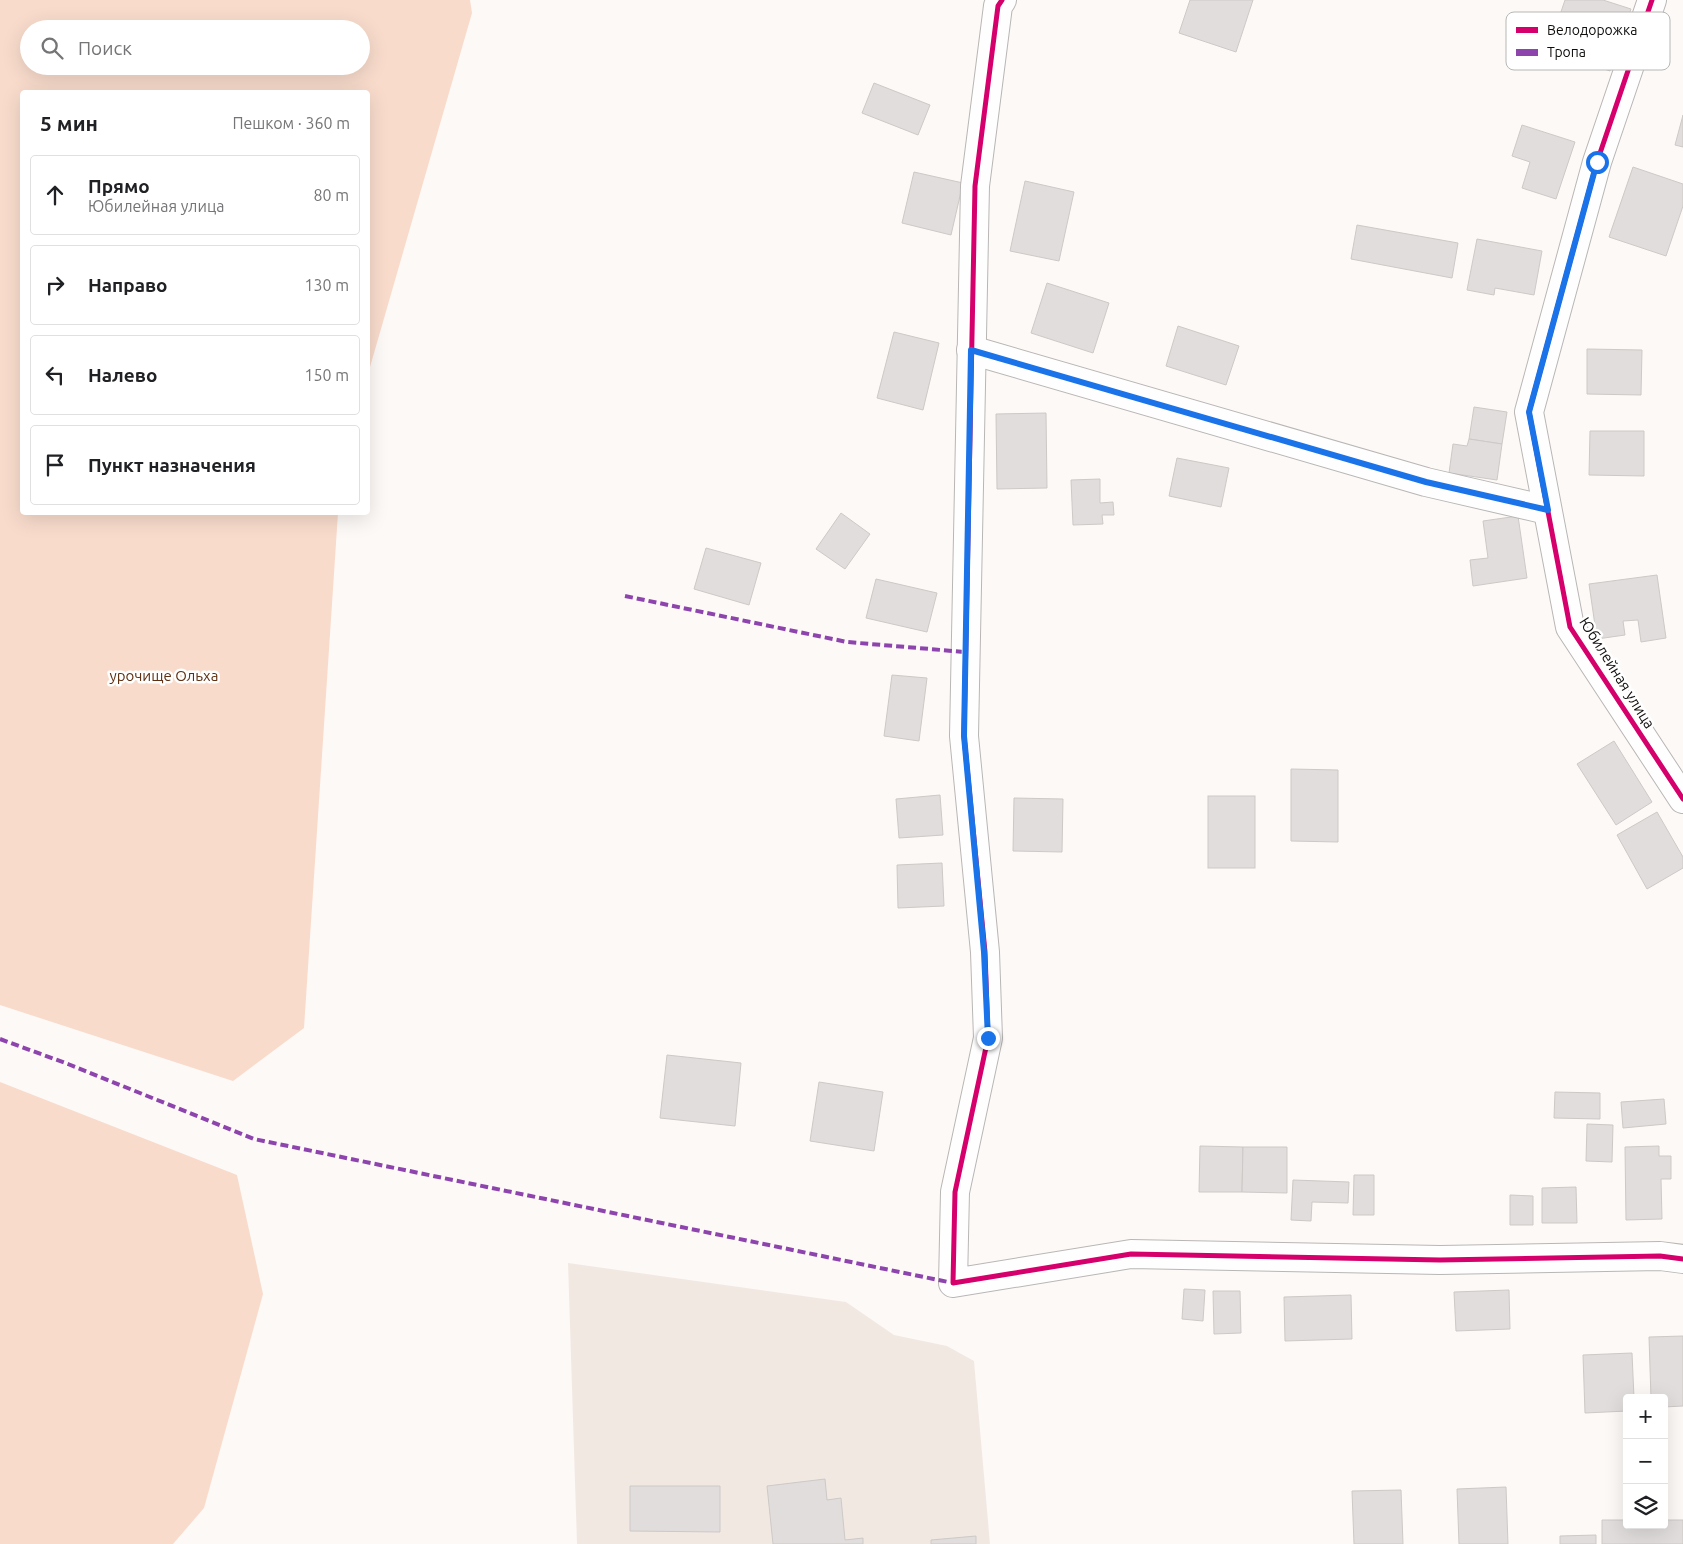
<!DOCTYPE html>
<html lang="ru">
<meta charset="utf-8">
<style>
body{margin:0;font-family:Ubuntu,sans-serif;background:#f2f2f2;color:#202124}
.controls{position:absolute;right:15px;bottom:15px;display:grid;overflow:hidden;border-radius:5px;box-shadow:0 5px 20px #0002}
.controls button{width:45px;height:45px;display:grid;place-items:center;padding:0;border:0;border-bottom:1px solid #e0e0e0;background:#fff;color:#202124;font:25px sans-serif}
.stop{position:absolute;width:15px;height:15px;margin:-11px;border:4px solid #1a73e8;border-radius:50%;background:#fff}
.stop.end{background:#1a73e8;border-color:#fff;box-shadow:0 1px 5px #0008}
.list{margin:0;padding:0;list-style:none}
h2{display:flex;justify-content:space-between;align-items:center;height:65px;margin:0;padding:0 20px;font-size:21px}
h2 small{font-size:16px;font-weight:400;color:#757577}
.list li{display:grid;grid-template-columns:32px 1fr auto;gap:15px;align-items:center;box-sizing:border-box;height:80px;margin:0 10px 10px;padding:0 10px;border:1px solid #e0e0e0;border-radius:5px}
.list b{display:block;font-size:19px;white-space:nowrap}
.list p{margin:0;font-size:16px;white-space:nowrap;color:#757577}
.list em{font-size:16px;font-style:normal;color:#757577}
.icon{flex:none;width:28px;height:28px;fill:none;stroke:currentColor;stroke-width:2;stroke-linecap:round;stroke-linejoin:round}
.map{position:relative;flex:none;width:1683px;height:1544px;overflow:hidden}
.search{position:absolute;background:#fff;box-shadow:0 5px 20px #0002;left:20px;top:20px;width:350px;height:55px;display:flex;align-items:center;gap:12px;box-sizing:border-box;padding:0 18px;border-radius:28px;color:#757577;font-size:19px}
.panel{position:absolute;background:#fff;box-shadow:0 5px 20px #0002;left:20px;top:90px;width:350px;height:425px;border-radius:5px}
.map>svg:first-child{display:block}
.built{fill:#f2e8e2}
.green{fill:#f8dbcb;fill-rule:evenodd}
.building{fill:#e0dddc;stroke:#ccc9c7}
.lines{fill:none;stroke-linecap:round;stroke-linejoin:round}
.minor-casing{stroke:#b9b6b5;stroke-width:30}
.minor{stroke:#fffefe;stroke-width:28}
.quiet{stroke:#8e44ad;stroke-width:4;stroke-dasharray:8 4;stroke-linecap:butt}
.cycleway-casing{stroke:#fff;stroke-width:8}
.cycleway{stroke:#d6006c;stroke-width:5}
.route{stroke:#1a73e8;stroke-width:6}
.labels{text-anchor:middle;stroke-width:5;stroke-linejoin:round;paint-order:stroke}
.street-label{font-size:15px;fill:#100e0c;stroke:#fff}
.park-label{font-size:15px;fill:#5e2f11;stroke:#fff}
.key{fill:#fff;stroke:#b7b7b6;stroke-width:1}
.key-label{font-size:14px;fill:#100e0c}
</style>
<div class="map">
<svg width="1683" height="1544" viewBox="0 0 1683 1544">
<rect width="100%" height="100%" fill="#fdf9f7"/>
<polygon class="built" points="568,1263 846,1302 894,1335 947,1346 974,1361 990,1544 577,1544"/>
<g class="green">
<path d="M0,0h470l2,13 -104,361v-282h-346v420l316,1 -34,515 -71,53 -233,-76zM29,29h332v37h-332z"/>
<polygon points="0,1082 237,1175 263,1294 204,1508 173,1544 0,1544"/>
</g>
<g class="building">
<polygon points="1190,0 1253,0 1236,52 1179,33"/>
<polygon points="1565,0 1603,0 1631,9 1610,71 1548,50"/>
<polygon points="874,83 930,105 918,135 862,113"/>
<polygon points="1683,115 1683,147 1675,145"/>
<polygon points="1522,125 1575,142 1556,199 1522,188 1530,162 1512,156"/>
<polygon points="1633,167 1683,184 1683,206 1666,256 1609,237"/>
<polygon points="914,172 963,183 951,235 902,223"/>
<polygon points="1025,181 1074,192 1059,261 1010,251"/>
<polygon points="1357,225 1458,243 1452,278 1351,259"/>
<polygon points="1477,239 1542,251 1534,295 1495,288 1494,295 1467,290"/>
<polygon points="1047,283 1109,303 1093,353 1031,333"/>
<polygon points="1178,326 1239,346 1226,385 1166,366"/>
<polygon points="894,332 939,343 923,410 877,398"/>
<polygon points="1587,349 1642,350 1641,395 1587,394"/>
<polygon points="1474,407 1507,412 1502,444 1469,439"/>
<polygon points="1046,413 1047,488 997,489 996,414"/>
<polygon points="1590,431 1644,431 1644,476 1589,475"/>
<polygon points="1469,439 1502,444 1497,480 1449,473 1453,444 1467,446"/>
<polygon points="1177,458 1229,468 1221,507 1169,496"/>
<polygon points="1100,479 1100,503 1113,502 1114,515 1102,515 1103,524 1073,525 1071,480"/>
<polygon points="841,513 870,534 845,569 816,549"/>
<polygon points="1518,516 1527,578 1473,586 1470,560 1488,558 1483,521"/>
<polygon points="706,548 761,563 749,605 694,589"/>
<polygon points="1657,575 1666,638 1641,642 1638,620 1623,621 1625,635 1597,639 1589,584"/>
<polygon points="876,579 937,593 927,632 866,618"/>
<polygon points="892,675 927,678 919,741 884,736"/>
<polygon points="1614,741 1652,802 1616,825 1577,764"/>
<polygon points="1291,769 1338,770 1338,842 1291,841"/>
<polygon points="940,795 943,835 899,838 896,799"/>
<rect x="1208" y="796" width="47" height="72"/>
<polygon points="1014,798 1063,799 1062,852 1013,851"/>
<polygon points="1657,812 1683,857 1683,868 1647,889 1617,835"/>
<polygon points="942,863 944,906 898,908 897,865"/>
<polygon points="667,1055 741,1063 735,1126 660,1118"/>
<polygon points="819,1082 883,1092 874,1151 810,1141"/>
<polygon points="1555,1092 1600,1093 1600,1119 1554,1118"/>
<polygon points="1664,1099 1666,1124 1623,1128 1621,1102"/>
<polygon points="1587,1124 1613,1125 1612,1162 1586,1161"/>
<polygon points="1200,1146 1243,1147 1242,1192 1199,1192"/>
<polygon points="1659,1146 1659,1156 1671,1156 1671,1179 1661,1179 1662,1219 1626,1220 1625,1147"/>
<polygon points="1243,1147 1287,1147 1287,1193 1242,1192"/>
<polygon points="1354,1175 1374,1175 1374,1215 1353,1215"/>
<polygon points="1293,1180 1349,1182 1348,1203 1312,1202 1311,1221 1291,1220"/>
<polygon points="1576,1187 1577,1223 1542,1223 1542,1188"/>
<polygon points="1510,1195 1533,1196 1533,1225 1510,1225"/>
<polygon points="1184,1289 1205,1290 1203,1321 1182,1319"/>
<polygon points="1509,1290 1510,1329 1456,1331 1454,1292"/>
<polygon points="1213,1291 1240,1291 1241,1333 1214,1334"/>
<polygon points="1351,1295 1352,1339 1285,1341 1284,1297"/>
<polygon points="1683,1336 1683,1406 1664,1407 1664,1398 1651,1398 1649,1337"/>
<polygon points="1632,1353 1634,1398 1627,1398 1627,1411 1585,1413 1583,1355"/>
<polygon points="825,1479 827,1500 841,1498 845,1540 863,1538 863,1544 773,1544 767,1486"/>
<polygon points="630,1486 720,1486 720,1532 630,1531"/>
<polygon points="1506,1487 1508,1544 1459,1544 1457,1489"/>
<polygon points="1401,1490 1403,1544 1354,1544 1352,1491"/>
<polygon points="1602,1520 1627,1520 1627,1525 1664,1525 1664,1520 1683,1520 1683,1544 1602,1544"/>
<polygon points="1596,1535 1596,1544 1560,1544 1560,1536"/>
<polygon points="976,1536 976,1544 931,1544 931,1540"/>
</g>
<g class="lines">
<g class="minor-casing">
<g id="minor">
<polyline points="1002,0 998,6 975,186 964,736 985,952 988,1038 955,1192 953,1283 1131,1254 1440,1260 1660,1256 1683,1259"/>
<polyline points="1652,0 1597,162 1529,412 1570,627 1683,799"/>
<polyline points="971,350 1426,482 1547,510"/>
</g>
</g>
<use href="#minor" class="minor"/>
<g class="quiet">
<polyline points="625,596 847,642 965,652"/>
<polyline points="0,1039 68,1064 254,1139 953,1283"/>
</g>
<g class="cycleway-casing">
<g id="cycleway">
<polyline points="1002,0 998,6 975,186 964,736 985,952 988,1038 955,1192 953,1283 1131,1254 1440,1260 1660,1256 1683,1259"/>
<polyline points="1652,0 1597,162 1529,412 1570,627 1683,799"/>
</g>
</g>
<use href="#cycleway" class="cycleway"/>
</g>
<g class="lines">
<polyline class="route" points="988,1038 984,952 964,736 971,350 1426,482 1548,510 1529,412 1597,162"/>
</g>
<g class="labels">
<g class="street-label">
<text transform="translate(1617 673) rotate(58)" y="5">Юбилейная улица</text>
</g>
<g class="park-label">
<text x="164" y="681">урочище Ольха</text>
</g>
</g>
<rect x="1506" y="12" width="164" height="58" rx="8" class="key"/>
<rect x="1516" y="27" width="22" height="6" fill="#d6006c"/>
<rect x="1516" y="49" width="22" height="7" fill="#8e44ad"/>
<g class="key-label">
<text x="1547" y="35">Велодорожка</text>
<text x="1547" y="57">Тропа</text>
</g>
</svg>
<div class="controls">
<button>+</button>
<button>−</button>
<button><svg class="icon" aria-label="layers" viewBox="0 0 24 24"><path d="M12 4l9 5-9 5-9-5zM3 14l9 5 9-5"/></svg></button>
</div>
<div class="stop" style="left:1597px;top:162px"></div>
<div class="stop end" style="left:988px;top:1038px"></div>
<div class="search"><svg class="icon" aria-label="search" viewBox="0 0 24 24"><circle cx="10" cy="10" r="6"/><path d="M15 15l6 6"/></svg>Поиск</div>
<section class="panel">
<h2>5 мин<small>Пешком · 360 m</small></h2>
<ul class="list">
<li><svg class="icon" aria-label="ahead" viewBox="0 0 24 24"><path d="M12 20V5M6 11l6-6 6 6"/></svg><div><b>Прямо</b><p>Юбилейная улица</p></div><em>80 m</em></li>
<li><svg class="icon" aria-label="right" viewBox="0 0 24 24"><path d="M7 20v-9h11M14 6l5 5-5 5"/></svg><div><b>Направо</b></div><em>130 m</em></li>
<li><svg class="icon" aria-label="left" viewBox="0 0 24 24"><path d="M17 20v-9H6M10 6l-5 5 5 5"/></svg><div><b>Налево</b></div><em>150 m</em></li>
<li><svg class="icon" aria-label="arrive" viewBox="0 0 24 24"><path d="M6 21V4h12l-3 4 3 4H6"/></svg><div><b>Пункт назначения</b></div></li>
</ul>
</section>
</div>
